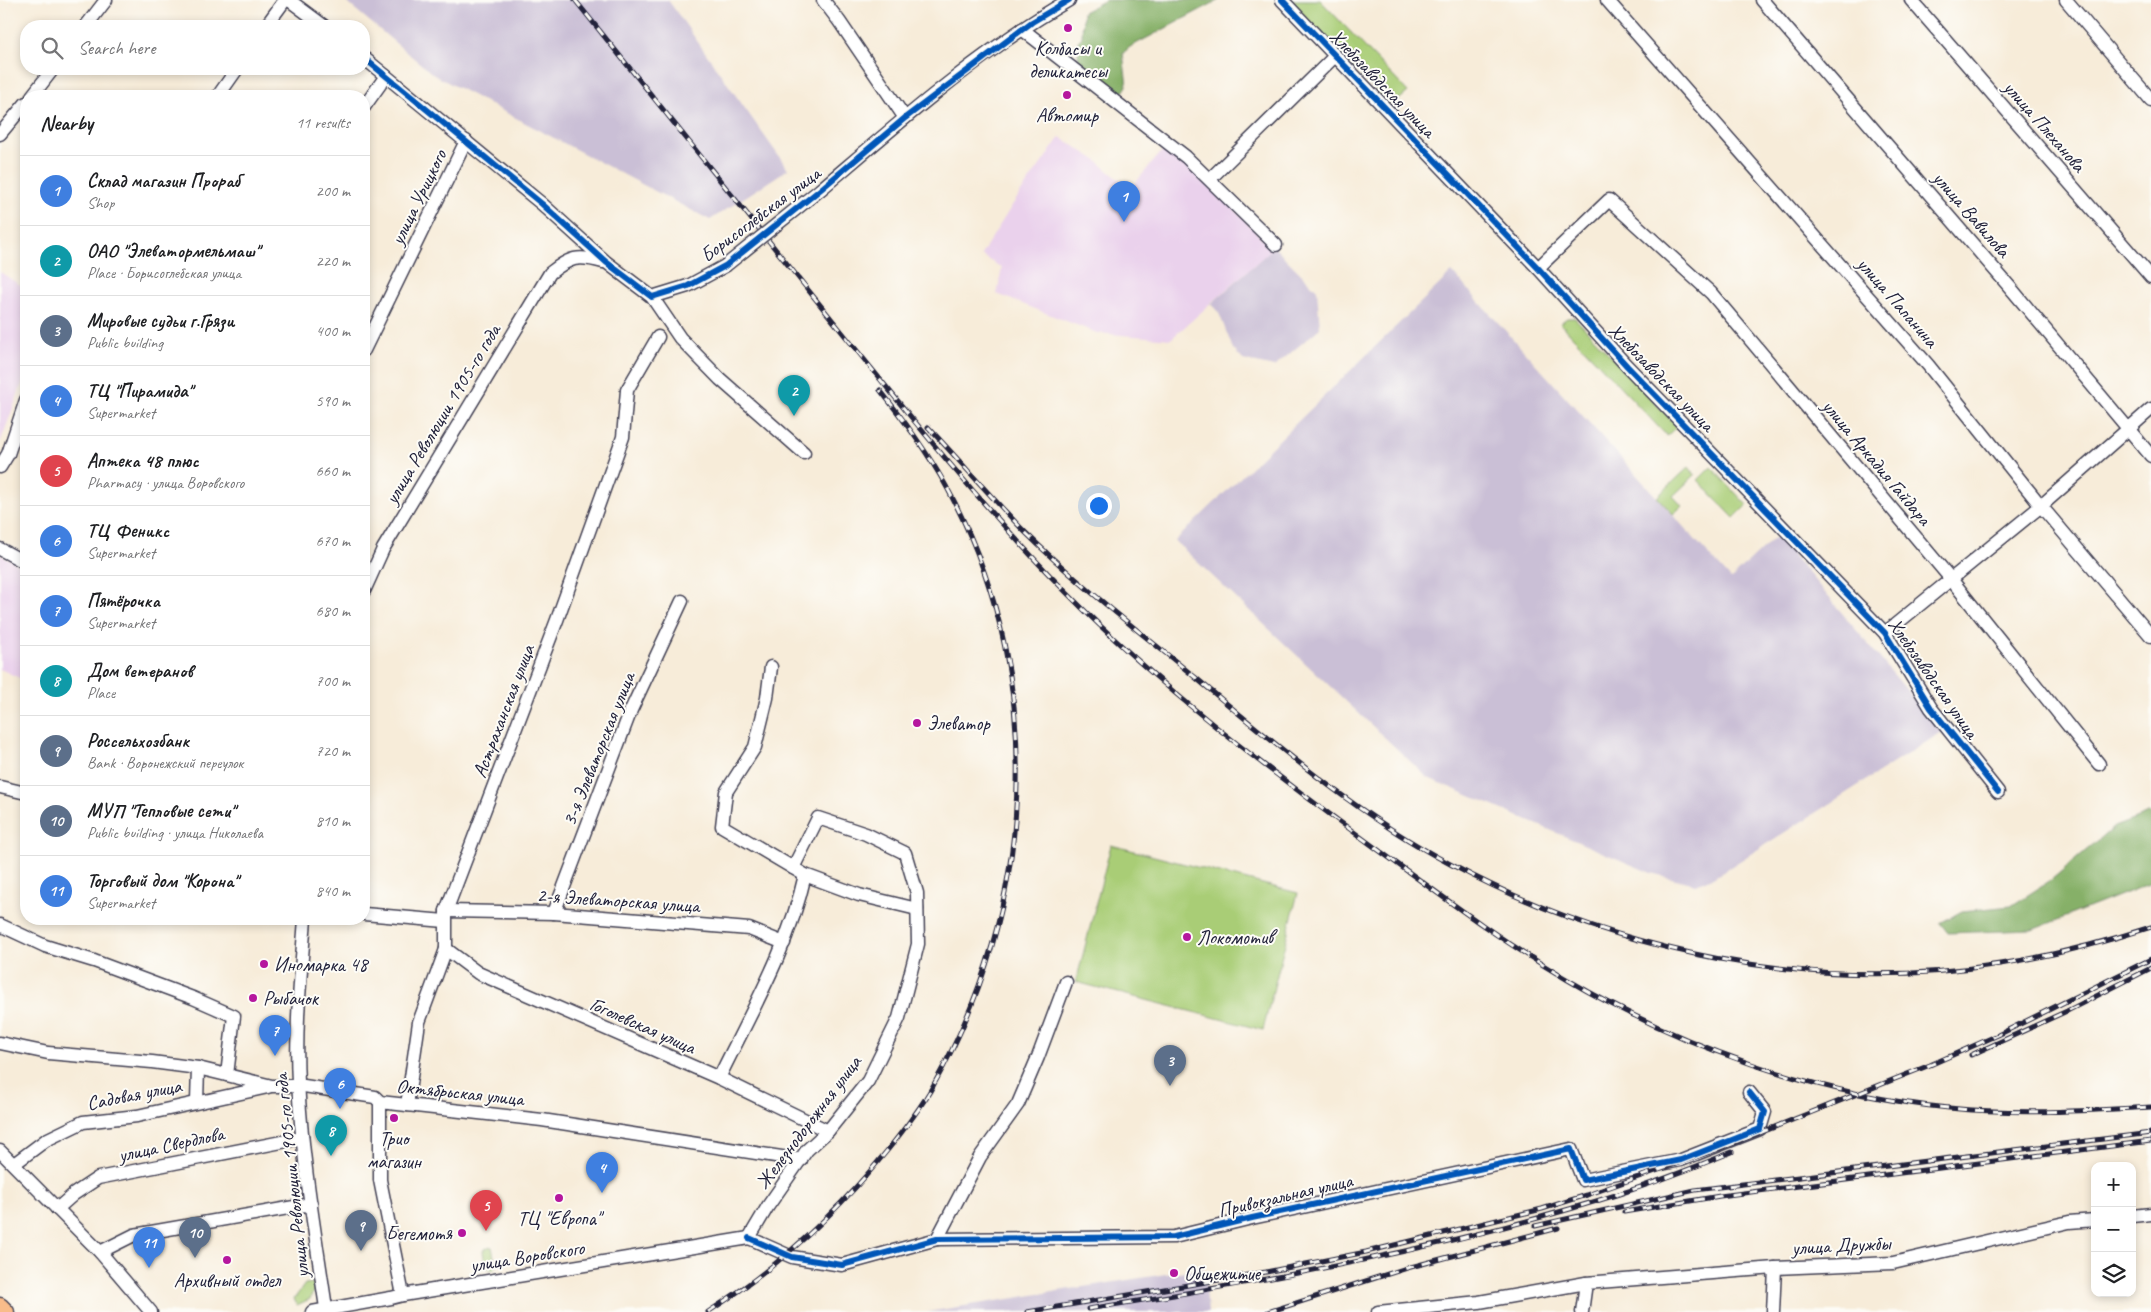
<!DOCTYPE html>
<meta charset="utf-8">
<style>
body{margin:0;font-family:Caveat,sans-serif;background:#f2f2f2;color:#202124}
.controls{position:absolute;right:15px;bottom:15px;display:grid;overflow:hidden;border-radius:10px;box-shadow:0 2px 8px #0003}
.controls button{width:45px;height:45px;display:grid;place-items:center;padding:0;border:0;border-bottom:1px solid #e0e0e0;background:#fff;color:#202124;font:25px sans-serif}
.you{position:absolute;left:1098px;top:505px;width:18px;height:18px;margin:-12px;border:4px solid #fff;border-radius:50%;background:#1a73e8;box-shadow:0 0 0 8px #1a73e833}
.badge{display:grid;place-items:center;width:32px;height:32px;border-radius:50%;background:#b5179e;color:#fff;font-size:16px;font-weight:700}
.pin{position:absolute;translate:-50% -41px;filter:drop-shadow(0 1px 2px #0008)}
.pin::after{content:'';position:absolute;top:26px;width:18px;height:15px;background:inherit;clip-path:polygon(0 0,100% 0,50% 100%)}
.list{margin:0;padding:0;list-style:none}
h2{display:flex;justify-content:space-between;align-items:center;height:65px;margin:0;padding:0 20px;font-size:21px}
h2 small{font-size:16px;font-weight:400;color:#757577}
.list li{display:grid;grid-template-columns:32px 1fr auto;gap:15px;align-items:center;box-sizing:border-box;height:70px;padding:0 20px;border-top:1px solid #e0e0e0}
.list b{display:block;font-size:19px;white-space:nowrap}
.list p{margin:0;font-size:16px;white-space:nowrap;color:#757577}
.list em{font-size:16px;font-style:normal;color:#757577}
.icon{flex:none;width:28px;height:28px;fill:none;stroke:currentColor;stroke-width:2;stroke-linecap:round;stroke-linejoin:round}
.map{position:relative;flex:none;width:2151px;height:1312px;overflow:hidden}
.search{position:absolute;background:#fff;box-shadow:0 2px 8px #0003;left:20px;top:20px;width:350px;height:55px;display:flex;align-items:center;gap:12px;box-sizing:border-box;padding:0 18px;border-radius:20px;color:#757577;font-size:19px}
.panel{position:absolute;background:#fff;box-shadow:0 2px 8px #0003;left:20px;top:90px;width:350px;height:835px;border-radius:20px}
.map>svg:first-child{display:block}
.built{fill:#ead1ec}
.industrial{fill:#cabfd6}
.green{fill:#a9cd76;stroke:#667858}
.forest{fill:#86b067;stroke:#546951}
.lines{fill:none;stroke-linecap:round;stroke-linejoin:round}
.minor-casing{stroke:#424053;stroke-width:15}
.major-casing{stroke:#424053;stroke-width:19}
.minor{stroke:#fff;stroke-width:12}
.major{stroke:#f9bc8a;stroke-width:16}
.rail-casing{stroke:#22223b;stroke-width:5}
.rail{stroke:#fdfcf7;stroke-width:3;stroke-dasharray:9;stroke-linecap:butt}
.minor-bridge-casing{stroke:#424053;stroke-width:15;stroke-linecap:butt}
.minor-bridge{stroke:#fff;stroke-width:12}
.cycleway-casing{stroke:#fdfcf7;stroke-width:9}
.cycleway{stroke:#0057b8;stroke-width:6}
.poi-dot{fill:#b5179e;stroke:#fdfcf7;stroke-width:2}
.labels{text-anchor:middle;stroke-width:4;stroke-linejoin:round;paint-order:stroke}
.poi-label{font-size:20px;fill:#22223b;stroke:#fdfcf7}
.street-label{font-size:20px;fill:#22223b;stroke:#fdfcf7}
</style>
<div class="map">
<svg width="2151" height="1312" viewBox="0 0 2151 1312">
<rect width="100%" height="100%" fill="#fdfcf7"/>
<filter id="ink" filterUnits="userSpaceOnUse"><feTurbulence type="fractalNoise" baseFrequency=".02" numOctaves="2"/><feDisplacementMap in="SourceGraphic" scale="10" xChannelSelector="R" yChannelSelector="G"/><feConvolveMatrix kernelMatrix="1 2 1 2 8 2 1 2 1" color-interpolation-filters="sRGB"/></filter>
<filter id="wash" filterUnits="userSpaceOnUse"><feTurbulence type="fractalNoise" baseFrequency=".0096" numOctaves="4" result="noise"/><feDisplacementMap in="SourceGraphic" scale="20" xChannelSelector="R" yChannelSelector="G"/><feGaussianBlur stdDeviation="1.12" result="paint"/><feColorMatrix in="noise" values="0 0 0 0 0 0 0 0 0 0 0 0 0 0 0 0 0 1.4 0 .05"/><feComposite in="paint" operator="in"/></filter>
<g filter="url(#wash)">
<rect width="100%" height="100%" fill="#f7ecd9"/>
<g class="built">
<polygon points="1060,137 1096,160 1130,189 1165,148 1203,176 1272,249 1171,339 1097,333 997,294 1002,268 981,255 1013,204"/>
<polygon points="0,272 26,289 26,373 0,443"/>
<polygon points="0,554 26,569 26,681 0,669"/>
</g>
<g class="industrial">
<polygon points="344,0 668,0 788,169 710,220 434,75"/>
<polygon points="1274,247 1317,290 1320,328 1274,367 1243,360 1233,349 1219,313 1211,304"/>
<polygon points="1452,272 1731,579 1774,538 1778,537 1942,732 1713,878 1695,884 1651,873 1428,778 1175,541"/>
<polygon points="1204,1268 1208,1312 927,1312 1064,1290"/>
</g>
<g class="green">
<polygon points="1287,0 1320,0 1408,92 1395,103 1389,103"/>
<polygon points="1567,318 1575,318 1677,426 1667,436 1560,323"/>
<polygon points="1689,467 1695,475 1673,496 1682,506 1673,514 1657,497"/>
<polygon points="1711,467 1747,505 1734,518 1698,480"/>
<polygon points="1111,845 1298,893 1263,1030 1076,982"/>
<polygon points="492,1247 496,1267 493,1270 485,1266 483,1251 484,1249"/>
<polygon points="314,1283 315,1288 310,1299 297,1305 294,1299 305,1284"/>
</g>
<g class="forest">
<path d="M1106,0h113l-89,47 -7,6 4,33 -4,6 -7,1c-6,-5 -36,-24 -37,-28 -2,-7 0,-17 -1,-24l4,-4 1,-25z"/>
<polygon points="2151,813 2151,883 2032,930 1948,933 1940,923 1962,911 2011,906 2051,880 2114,827"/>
</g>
</g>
<g filter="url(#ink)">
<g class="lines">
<g class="minor-casing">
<g id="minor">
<polyline points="289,0 324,26"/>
<polyline points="823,0 839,21 905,118"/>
<polyline points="1282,0 1538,268 1627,366 1885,633 1931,708 1998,792"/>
<polyline points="1607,0 1928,365 2041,506 2151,636"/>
<polyline points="1762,0 2014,292 2151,456"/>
<polyline points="1911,0 2151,277"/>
<polyline points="2066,0 2151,100"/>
<polyline points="86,26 106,0"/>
<polyline points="266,26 285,0"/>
<polyline points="1022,29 1186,157 1276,245"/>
<polyline points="364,58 542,204 606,262 652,297 688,286 725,266"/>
<polyline points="32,96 53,69"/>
<polyline points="218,96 237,69"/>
<polyline points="364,107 386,76"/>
<polyline points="0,134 26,103"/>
<polyline points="1210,179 1335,56"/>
<path d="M821,189c79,-67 158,-137 248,-189"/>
<polyline points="1538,268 1609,200 1711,293 1950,578 2099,764"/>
<polyline points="652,297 680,338 720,379 804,453"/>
<polyline points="364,350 466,141"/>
<polyline points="0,467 8,454 26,400"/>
<polyline points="0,549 26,563"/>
<path d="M364,591l19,-42 167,-276c20,-16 28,-18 53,-11"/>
<polyline points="1885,633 2041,506 2151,409"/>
<polyline points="771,667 767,698 755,747 726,792 722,826 805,875 859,895 917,909"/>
<polyline points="0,787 26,793"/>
<polyline points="446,911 554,913 749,929 784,943"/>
<polyline points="554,913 631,710 682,601"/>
<polyline points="364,914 445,921"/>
<path d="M305,919c-4,54 -10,109 -7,163 4,76 17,151 28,226"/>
<polyline points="0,925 45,946 94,961 193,998 234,1016 227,1075"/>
<polyline points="446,949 478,973 719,1078 828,1131"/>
<polyline points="0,1043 48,1053 152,1062 198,1068 272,1086 304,1086 375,1097 380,1102 542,1120 801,1160"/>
<path d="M719,1078c32,-66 70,-131 86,-203"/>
<polyline points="197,1102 198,1068"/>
<polyline points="380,1102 380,1180 403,1295"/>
<polyline points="407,1105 419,1022 446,949 446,911 557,620 623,437 627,390 658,337"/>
<polyline points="0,1151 100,1252 151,1312"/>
<polyline points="14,1164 46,1140 83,1122 137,1116 268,1087"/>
<polyline points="57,1209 74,1194 98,1178 302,1138"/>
<polyline points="2132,1216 2151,1214"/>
<polyline points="749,1238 792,1257 842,1265 937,1239 1174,1237 1252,1218 1571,1149 1583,1180 1681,1160 1760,1129 1765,1112 1749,1092"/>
<polyline points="749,1238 768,1206 807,1150 828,1131 868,1081 899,1018 918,944 917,893 905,853 866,834 818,818 793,868"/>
<polyline points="937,1239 980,1157 1018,1104 1038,1057 1066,982"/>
<polyline points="100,1252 134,1235 311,1204"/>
<polyline points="312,1312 391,1298 403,1295 749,1238"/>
<polyline points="1378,1312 1479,1302 1586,1283 1775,1268 1893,1263 2069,1222 2095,1220"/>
<polyline points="1582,1312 1586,1283"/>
<polyline points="1773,1312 1775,1268"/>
</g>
</g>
<g class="major-casing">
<polyline id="major" points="0,1306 6,1312"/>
</g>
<use href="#minor" class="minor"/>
<use href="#major" class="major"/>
<g class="rail-casing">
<g id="rail">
<path d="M575,0c78,97 156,194 234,291 83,103 164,206 256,300 95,97 202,178 312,258 62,45 124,92 191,131 114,67 250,115 381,128 67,7 135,3 202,-1"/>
<path d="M928,427c32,34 63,70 96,104 53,53 114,99 172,147 80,67 163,138 256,187 165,88 363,129 548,99 51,-8 102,-21 151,-37"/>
<polyline points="1971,1055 2067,1011 2151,968"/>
<polyline points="1624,1212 1720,1196 2151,1141"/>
<polyline points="1535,1226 1695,1190 2151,1133"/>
<path d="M1088,1309c179,-28 358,-60 531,-115 39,-12 76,-27 113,-42"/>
<path d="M708,1312c69,-44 127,-97 178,-160 17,-21 34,-43 47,-66 101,-179 115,-399 21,-585 -20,-40 -46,-76 -74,-111"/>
<polyline points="1027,1312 1266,1272 1366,1252 1542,1209 1587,1195 1722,1148 1930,1065 1998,1035 2151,959"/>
<polyline points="1268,1312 1407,1268 1558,1228"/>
</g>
</g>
<use href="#rail" class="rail"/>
<g class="minor-bridge-casing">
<polyline id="minor-bridge" points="725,266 821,189"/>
</g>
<use href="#minor-bridge" class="minor-bridge"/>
<g class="cycleway-casing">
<g id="cycleway">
<polyline points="1282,0 1538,268 1627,366 1885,633 1931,708 1998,792"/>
<polyline points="364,58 542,204 606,262 652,297 688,286 725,266 821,189 905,118 1032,22 1069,0"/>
<polyline points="749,1238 792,1257 842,1265 937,1239 1174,1237 1252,1218 1571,1149 1583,1180 1681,1160 1760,1129 1765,1112 1749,1092"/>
</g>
</g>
<use href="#cycleway" class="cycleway"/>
</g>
</g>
<g class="poi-dot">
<circle cx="1068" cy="28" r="5"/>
<circle cx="1067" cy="95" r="5"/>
<circle cx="917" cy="723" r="5"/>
<circle cx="1187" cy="937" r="5"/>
<circle cx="264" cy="964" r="5"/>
<circle cx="253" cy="998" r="5"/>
<circle cx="394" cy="1118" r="5"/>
<circle cx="559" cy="1198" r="5"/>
<circle cx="462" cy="1233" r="5"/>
<circle cx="227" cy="1260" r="5"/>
<circle cx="1174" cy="1273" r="5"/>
</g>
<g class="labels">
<g class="poi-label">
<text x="1068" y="55">Колбасы и<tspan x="1068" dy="23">деликатесы</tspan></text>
<text x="1067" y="122">Автомир</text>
<text x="927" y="730" text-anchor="start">Элеватор</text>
<text x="1197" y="944" text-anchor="start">Локомотив</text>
<text x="274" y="971" text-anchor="start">Иномарка 48</text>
<text x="263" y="1005" text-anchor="start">Рыбачок</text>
<text x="394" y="1145">Трио<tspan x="394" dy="23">магазин</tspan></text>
<text x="559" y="1225">ТЦ "Европа"</text>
<text x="452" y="1240" text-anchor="end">Бегемотя</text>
<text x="1184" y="1280" text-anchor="start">Общежитие</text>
<text x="227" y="1287">Архивный отдел</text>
</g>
<g class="street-label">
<text transform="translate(1383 83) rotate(46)" y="7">Хлебозаводская улица</text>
<text transform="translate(2045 126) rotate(49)" y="7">улица Плеханова</text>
<text transform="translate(418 197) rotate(-64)" y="7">улица Урицкого</text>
<text transform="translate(760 214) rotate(-37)" y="7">Борисоглебская улица</text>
<text transform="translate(1972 214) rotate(49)" y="7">улица Вавилова</text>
<text transform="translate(1898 302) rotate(49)" y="7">улица Папанина</text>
<text transform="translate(1662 377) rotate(46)" y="7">Хлебозаводская улица</text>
<text transform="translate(442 414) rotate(-59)" y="7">улица Революции 1905-го года</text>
<text transform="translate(1877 462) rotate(50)" y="7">улица Аркадия Гайдара</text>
<text transform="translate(1934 678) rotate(55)" y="7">Хлебозаводская улица</text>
<text transform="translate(503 711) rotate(-69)" y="7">Астраханская улица</text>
<text transform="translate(598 749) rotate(-68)" y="7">3-я Элеваторская улица</text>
<text transform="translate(618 900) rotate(4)" y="7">2-я Элеваторская улица</text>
<text transform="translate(643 1025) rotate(24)" y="7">Гоголевская улица</text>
<text transform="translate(460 1092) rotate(6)" y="7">Октябрьская улица</text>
<text transform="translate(134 1094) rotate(-11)" y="7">Садовая улица</text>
<text transform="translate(808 1122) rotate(-53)" y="7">Железнодорожная улица</text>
<text transform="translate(171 1144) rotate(-12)" y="7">улица Свердлова</text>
<text transform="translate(291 1176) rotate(-96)" y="7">улица Революции 1905-го года</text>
<text transform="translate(1285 1195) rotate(-13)" y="7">Привокзальная улица</text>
<text transform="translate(1841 1245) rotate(-3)" y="7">улица Дружбы</text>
<text transform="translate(527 1256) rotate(-9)" y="7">улица Воровского</text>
</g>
</g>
</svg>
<div class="controls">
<button>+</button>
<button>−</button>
<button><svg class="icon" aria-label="layers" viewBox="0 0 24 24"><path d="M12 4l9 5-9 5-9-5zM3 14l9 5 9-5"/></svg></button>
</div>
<div class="you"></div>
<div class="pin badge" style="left:1124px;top:222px;background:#3f7fe0">1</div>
<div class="pin badge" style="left:794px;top:416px;background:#0f9aa8">2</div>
<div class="pin badge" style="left:1170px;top:1086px;background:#5c6f8a">3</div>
<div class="pin badge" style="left:602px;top:1193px;background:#3f7fe0">4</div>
<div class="pin badge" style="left:486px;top:1231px;background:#e0444e">5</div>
<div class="pin badge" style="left:340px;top:1109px;background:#3f7fe0">6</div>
<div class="pin badge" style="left:275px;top:1056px;background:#3f7fe0">7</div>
<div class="pin badge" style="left:331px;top:1156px;background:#0f9aa8">8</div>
<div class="pin badge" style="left:361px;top:1251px;background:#5c6f8a">9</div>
<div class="pin badge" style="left:195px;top:1258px;background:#5c6f8a">10</div>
<div class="pin badge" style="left:149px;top:1268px;background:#3f7fe0">11</div>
<div class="search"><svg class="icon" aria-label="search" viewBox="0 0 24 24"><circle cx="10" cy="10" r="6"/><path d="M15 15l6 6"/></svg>Search here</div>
<section class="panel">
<h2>Nearby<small>11 results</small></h2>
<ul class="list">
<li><span class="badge" style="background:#3f7fe0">1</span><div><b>Склад магазин Прораб</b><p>Shop</p></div><em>200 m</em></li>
<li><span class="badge" style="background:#0f9aa8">2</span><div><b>ОАО &quot;Элеватормельмаш&quot;</b><p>Place · Борисоглебская улица</p></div><em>220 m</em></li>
<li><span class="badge" style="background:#5c6f8a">3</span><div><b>Мировые судьи г.Грязи</b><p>Public building</p></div><em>400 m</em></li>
<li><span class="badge" style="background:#3f7fe0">4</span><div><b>ТЦ &quot;Пирамида&quot;</b><p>Supermarket</p></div><em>590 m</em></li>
<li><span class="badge" style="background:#e0444e">5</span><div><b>Аптека 48 плюс</b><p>Pharmacy · улица Воровского</p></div><em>660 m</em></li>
<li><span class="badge" style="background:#3f7fe0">6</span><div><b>ТЦ Феникс</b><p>Supermarket</p></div><em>670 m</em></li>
<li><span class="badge" style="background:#3f7fe0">7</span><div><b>Пятёрочка</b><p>Supermarket</p></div><em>680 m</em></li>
<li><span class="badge" style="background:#0f9aa8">8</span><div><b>Дом ветеранов</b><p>Place</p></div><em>700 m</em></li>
<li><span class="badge" style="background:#5c6f8a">9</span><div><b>Россельхозбанк</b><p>Bank · Воронежский переулок</p></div><em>720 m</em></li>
<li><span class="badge" style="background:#5c6f8a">10</span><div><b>МУП &quot;Тепловые сети&quot;</b><p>Public building · улица Николаева</p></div><em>810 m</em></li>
<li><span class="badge" style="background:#3f7fe0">11</span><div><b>Торговый дом &quot;Корона&quot;</b><p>Supermarket</p></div><em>840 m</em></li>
</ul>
</section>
</div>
